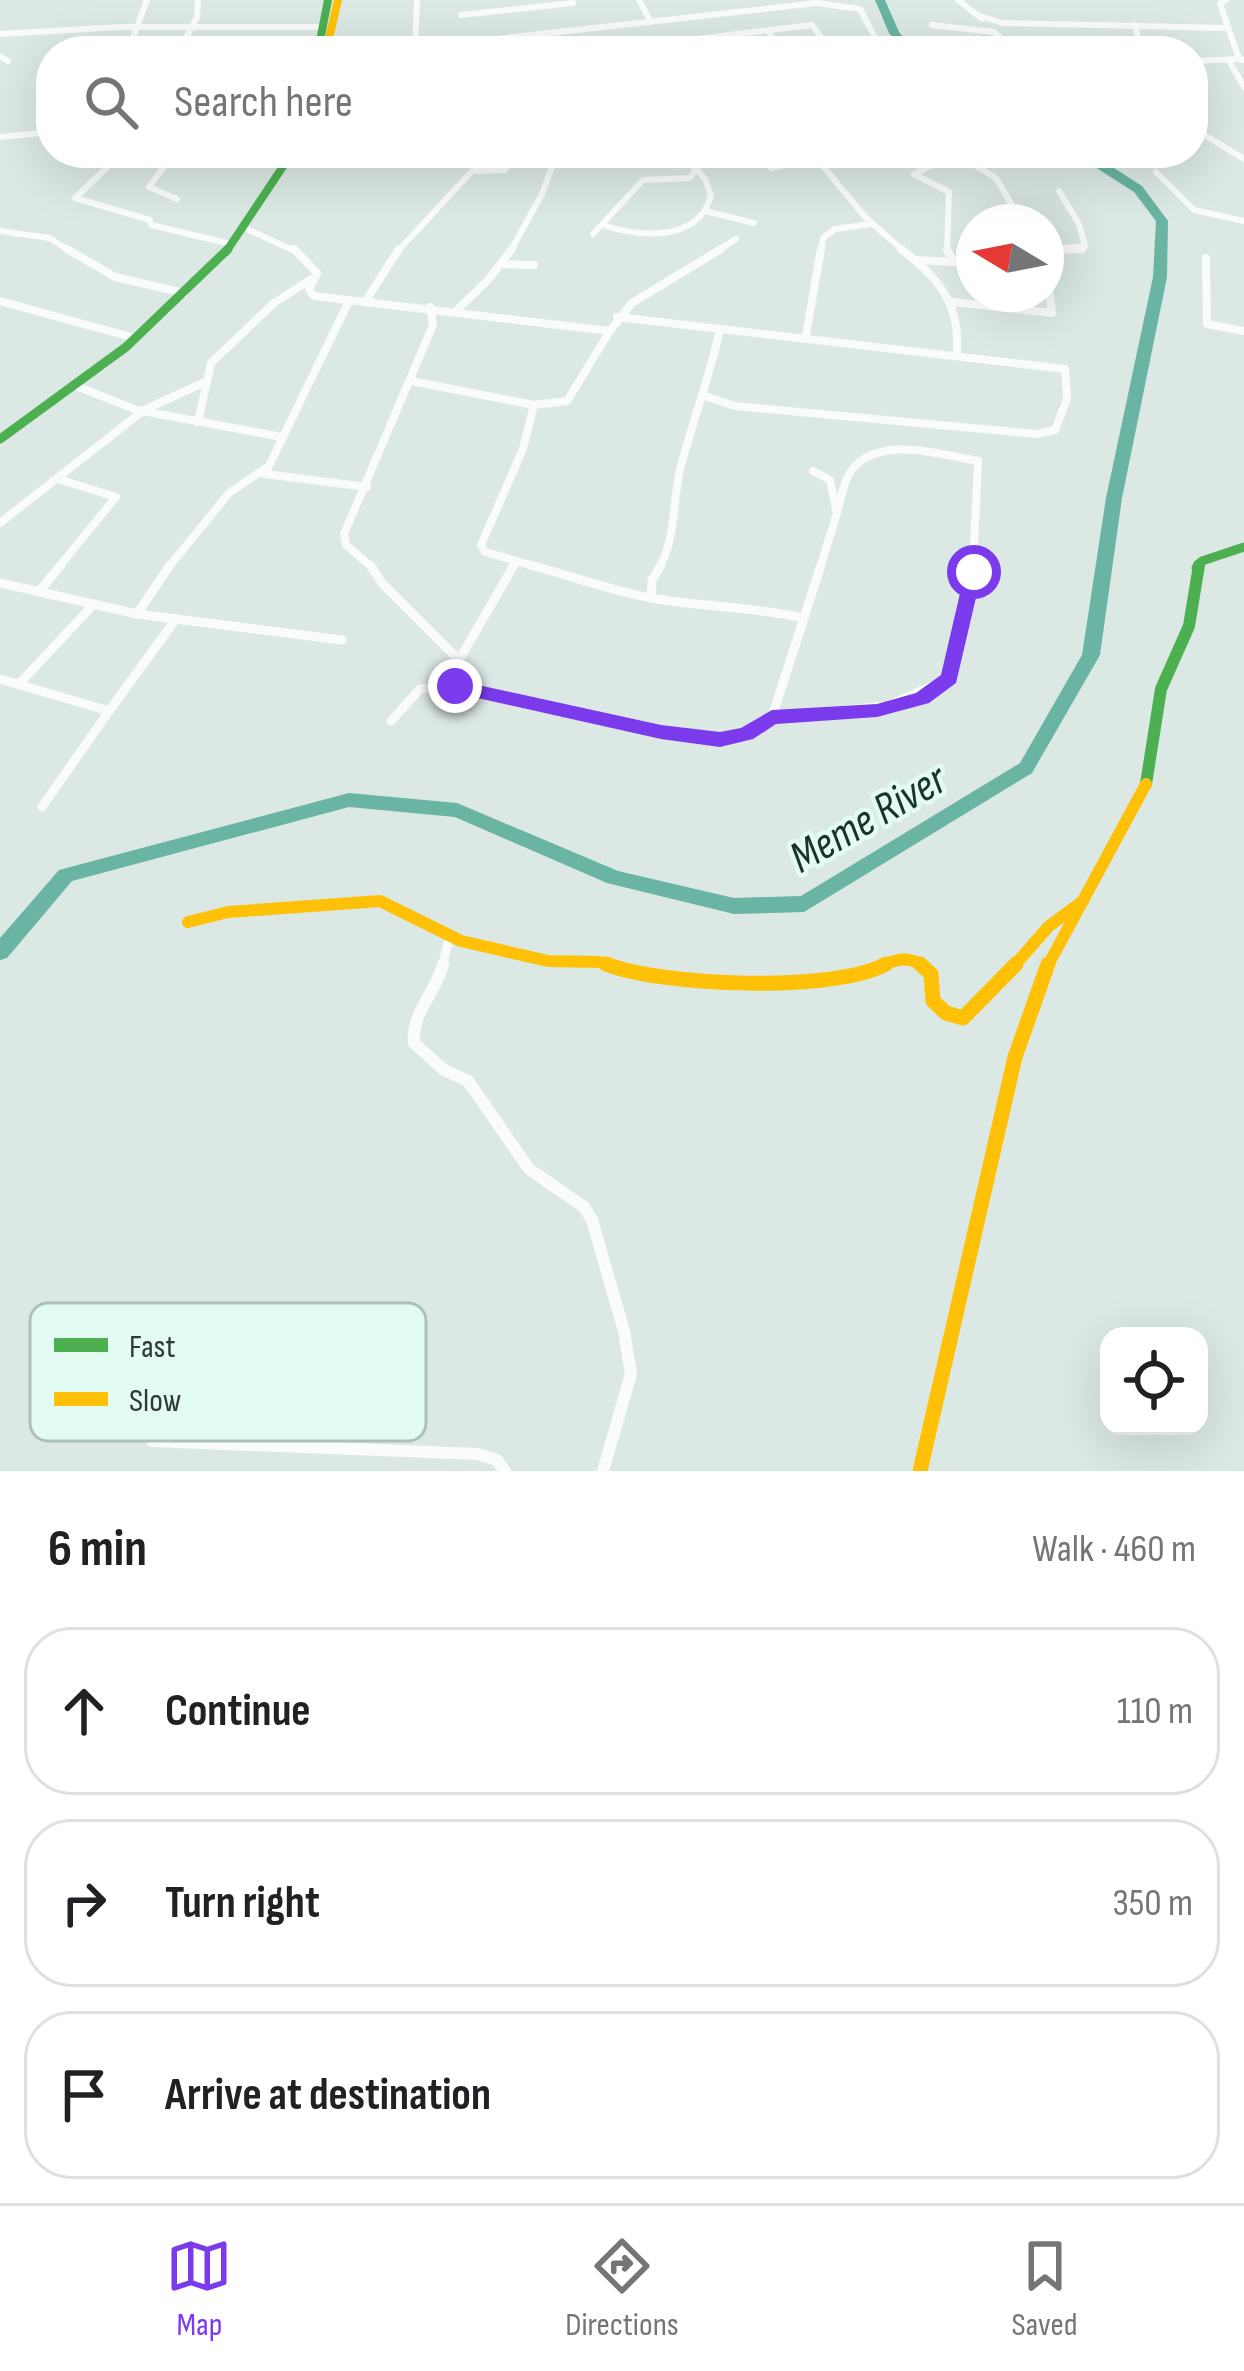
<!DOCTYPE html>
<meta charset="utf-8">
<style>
body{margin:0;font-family:"Sofia Sans Condensed",sans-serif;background:#f6f6f6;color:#202124}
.controls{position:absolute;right:36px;bottom:36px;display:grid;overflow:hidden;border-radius:24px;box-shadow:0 12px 48px #0002}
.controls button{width:108px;height:108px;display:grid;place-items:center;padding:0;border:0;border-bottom:3px solid #e0e0e0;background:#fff;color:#202124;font:60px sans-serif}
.compass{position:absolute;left:956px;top:204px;width:108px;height:108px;border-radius:50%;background:#fff;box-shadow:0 12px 48px #0002;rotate:280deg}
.stop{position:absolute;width:36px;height:36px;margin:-27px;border:9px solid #7c3aed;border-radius:50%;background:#fff}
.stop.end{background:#7c3aed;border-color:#fff;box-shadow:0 3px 12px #0008}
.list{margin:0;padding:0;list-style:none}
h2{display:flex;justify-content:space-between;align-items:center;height:156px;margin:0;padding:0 48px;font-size:51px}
h2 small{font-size:39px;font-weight:400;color:#757577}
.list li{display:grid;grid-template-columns:78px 1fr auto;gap:36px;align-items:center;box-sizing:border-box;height:168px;margin:0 24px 24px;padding:0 24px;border:3px solid #e0e0e0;border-radius:48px}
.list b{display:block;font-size:45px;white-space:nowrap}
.list em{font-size:39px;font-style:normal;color:#757577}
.icon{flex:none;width:66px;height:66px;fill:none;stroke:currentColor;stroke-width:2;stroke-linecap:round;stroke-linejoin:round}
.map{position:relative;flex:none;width:1244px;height:1471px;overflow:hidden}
.search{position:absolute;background:#fff;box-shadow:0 12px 48px #0002;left:36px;right:36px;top:36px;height:132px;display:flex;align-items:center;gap:30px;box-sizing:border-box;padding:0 42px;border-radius:48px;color:#757577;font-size:45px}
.sheet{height:732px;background:#fff}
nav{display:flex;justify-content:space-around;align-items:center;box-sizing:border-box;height:168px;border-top:3px solid #e0e0e0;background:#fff;font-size:33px;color:#757577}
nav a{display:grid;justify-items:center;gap:6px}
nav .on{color:#7c3aed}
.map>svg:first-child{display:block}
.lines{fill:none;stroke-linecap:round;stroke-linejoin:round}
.river{fill:#69b4a2;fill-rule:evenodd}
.street-far3{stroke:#fafcfb;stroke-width:6}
.street-far2{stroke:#fafcfb;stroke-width:8}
.street-far1{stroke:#fafcfb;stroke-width:9}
.street{stroke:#fafcfb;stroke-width:12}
.fast-far2{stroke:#4caf50;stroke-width:8}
.fast-far1{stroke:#4caf50;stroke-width:9}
.fast{stroke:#4caf50;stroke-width:12}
.slow-far2{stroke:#ffc107;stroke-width:8}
.slow-far1{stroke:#ffc107;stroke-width:12}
.slow{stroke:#ffc107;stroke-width:15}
.route{fill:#7c3aed}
.labels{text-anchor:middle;stroke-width:9;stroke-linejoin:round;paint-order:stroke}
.water-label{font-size:45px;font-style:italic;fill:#1b312b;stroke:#e2fbf3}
.key{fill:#e2fbf3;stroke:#acc1ba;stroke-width:3}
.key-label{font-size:33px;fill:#2f3936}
</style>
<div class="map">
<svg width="1244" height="1471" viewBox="0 0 1244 1471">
<rect width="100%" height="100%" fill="#dbe8e4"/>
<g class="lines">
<g class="river">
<polygon points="875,0 885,0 899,32 915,51 904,51 889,33"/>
<polygon points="1065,153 1082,153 1103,161 1142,186 1168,221 1167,277 1122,498 1100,655 1032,773 804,912 734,914 607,883 455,817 349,807 72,881 7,958 0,960 0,938 59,870 349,793 457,803 618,871 734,898 801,896 1020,763 1082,655 1106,498 1153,277 1156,221 1134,192 1095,167"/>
</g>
<g class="street-far3">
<polyline points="639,0 651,22"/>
<polyline points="958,0 982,19"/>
<polyline points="1226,0 1220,4 1239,59 1244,60"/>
<polyline points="817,3 860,9 882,51"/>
<polyline points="461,15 573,3"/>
<polyline points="980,16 1002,23 1226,28"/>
<polyline points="932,25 994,32 1015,51"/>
<polyline points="1135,25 1141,51"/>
<polyline points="768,31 783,51"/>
<polyline points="0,34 120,27 322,27"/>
<polyline points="1008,47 1077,51"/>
<polyline points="415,48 417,0"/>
<polyline points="128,51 147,0"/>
<polyline points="179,51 197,17 198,0"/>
<polyline points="456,51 460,43 817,3 815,0"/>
<polyline points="598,51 812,25 832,51"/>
<polyline points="0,56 8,61"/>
<polyline points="1193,61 1239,59"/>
<polyline points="1229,61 1244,87"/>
<polyline points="1193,128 1244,159"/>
<polyline points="0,137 51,132"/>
<polyline points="812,153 866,218 905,252"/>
<polyline points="955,153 996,178 1022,222"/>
<polyline points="291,155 381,153"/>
<polyline points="172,156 149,187 177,199"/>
<polyline points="771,168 816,158"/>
<polyline points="1156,172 1194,210 1244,221"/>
<polyline points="705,211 754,223"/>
<path d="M603,225c36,12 96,18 108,-30l-6,-16 -23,-26"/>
<polyline points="249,230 297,252"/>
<polyline points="0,231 49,238 72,252"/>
<polyline points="593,234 643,180 690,178 695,170"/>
<polyline points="231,244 151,225 150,220 75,198 122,153 283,163"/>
<polyline points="1046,250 1085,246 1079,224 1059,191"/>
<polyline points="397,252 472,171 505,170 513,153"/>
<polyline points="510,252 542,194 557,153"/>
<polyline points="716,252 736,239"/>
<polyline points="821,252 823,238 835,229 871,224"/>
<polyline points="947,252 949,192 914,174 955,153"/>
</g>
<g class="street-far2">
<polyline points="67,249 115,277 184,293"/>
<polyline points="294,249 317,273 309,290 314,296 610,331 632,303 721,249"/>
<path d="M901,249c38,29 59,54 56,104"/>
<polyline points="947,249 953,261"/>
<polyline points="1046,250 1082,249"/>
<polyline points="1206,258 1207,324 1244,331"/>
<polyline points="916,260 974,263"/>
<polyline points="501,264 534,265"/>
<polyline points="0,301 131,337"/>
<polyline points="349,301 265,474 367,487"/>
<polyline points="365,302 399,249"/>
<polyline points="953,302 1052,313 1046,265"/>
<polyline points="457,310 488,280 512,249"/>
<polyline points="617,317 1065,369 1067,399 1055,430 1037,434 735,406 705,396"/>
<polyline points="806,335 821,249"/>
<polyline points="411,381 534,405 567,401 610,331"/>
<polyline points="76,386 137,410 282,437"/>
<polyline points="534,405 523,449 481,545 485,552 541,568"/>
<polyline points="198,422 211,363 274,303 316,276"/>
<polyline points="813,471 830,480 837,513 820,568"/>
<polyline points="58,479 116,497 58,568"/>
<path d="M837,511c5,-14 7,-34 18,-45 30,-30 87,-11 123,-5l-5,107"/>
<polyline points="0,523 144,410 205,382"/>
<polyline points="168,568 229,493 266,468"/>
<polyline points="373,568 346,545 344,534 433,325 430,307"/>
<polyline points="512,568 515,562"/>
<path d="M659,568c18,-31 13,-69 22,-102 12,-46 29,-90 39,-137"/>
</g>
<g class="street-far1">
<polyline points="370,565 382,583 459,660"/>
<path d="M530,565c42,11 84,27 127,34 49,8 97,8 147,19"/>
<polyline points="0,583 137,614 342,640"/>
<polyline points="41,589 61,565"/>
<polyline points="651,598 652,580 661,565"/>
<polyline points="137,614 170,565"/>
<polyline points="0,679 109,711 176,619"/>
<polyline points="19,684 94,604"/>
<polyline points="455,686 459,660 514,565"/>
<polyline points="772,717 887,706 950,678 973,565"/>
<polyline points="391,721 420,689 443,686 661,732 720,740 746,734 772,717 821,565"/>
<polyline points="42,807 109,711"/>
<polyline points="442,967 450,935"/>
</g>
<g class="street">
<path d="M443,964c-7,29 -32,49 -29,79l30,27 24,11 61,88 55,38 8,13 32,111 7,43 -28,97"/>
<polyline points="152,1441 478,1454 497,1460 505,1471"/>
</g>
<g class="fast-far2">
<polyline points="318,51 328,0"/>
<polyline points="226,252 292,153"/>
</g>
<g class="fast-far1">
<polyline points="0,439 126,347 228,249"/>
<polyline points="1196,568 1202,561 1244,547"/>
</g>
<polyline class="fast" points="1146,784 1161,689 1189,626 1199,565"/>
<polyline class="slow-far2" points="326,51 338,0"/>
<g class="slow-far1">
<polyline points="188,922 228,912 380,901 461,941 548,961 600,962 613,967"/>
<path d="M880,967c15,-8 30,-12 44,0"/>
<polyline points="1013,967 1049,926 1083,901"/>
<polyline points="1047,967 1146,784"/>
</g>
<g class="slow">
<path d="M606,964c56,22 227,29 280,0"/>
<polyline points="920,964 931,974 933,1001 946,1013 963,1018 1016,964"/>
<polyline points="920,1471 1015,1057 1048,964"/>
</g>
</g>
<polygon class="route" points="974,566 982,572 956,683 929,703 877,717 776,724 753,739 720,747 661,739 455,693 446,686 455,680 661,725 720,732 741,728 772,710 877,704 916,693 941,675 965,572"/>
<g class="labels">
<g class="water-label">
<text transform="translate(867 817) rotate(-30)" y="16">Meme River</text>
</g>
</g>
<rect x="30" y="1303" width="396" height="138" rx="18" class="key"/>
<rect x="54" y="1338" width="54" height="14" fill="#4caf50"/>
<rect x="54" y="1392" width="54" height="14" fill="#ffc107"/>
<g class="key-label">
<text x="129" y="1357">Fast</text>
<text x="129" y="1411">Slow</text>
</g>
</svg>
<div class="controls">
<button><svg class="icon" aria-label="locate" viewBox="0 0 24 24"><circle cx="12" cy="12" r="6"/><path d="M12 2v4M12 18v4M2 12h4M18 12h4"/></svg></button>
</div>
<svg class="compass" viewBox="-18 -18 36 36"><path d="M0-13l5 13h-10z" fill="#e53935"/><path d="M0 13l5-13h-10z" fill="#757577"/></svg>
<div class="stop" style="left:974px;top:572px"></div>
<div class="stop end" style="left:455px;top:686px"></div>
<div class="search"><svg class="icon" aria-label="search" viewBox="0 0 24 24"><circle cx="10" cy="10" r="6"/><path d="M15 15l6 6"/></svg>Search here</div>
</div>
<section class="sheet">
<h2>6 min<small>Walk · 460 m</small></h2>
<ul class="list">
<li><svg class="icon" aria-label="ahead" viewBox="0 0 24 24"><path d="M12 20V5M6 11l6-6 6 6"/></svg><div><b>Continue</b></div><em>110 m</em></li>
<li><svg class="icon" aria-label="right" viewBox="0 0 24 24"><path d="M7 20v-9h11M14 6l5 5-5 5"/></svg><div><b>Turn right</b></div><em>350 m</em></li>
<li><svg class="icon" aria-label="arrive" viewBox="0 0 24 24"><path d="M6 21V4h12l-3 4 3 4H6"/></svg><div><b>Arrive at destination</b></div></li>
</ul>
</section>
<nav>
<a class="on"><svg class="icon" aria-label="map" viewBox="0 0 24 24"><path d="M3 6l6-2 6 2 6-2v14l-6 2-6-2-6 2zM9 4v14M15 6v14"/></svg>Map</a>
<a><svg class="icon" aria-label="directions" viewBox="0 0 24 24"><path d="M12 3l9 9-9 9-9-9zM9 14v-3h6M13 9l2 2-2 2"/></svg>Directions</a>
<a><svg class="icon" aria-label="saved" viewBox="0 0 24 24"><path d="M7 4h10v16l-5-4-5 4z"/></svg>Saved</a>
</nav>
